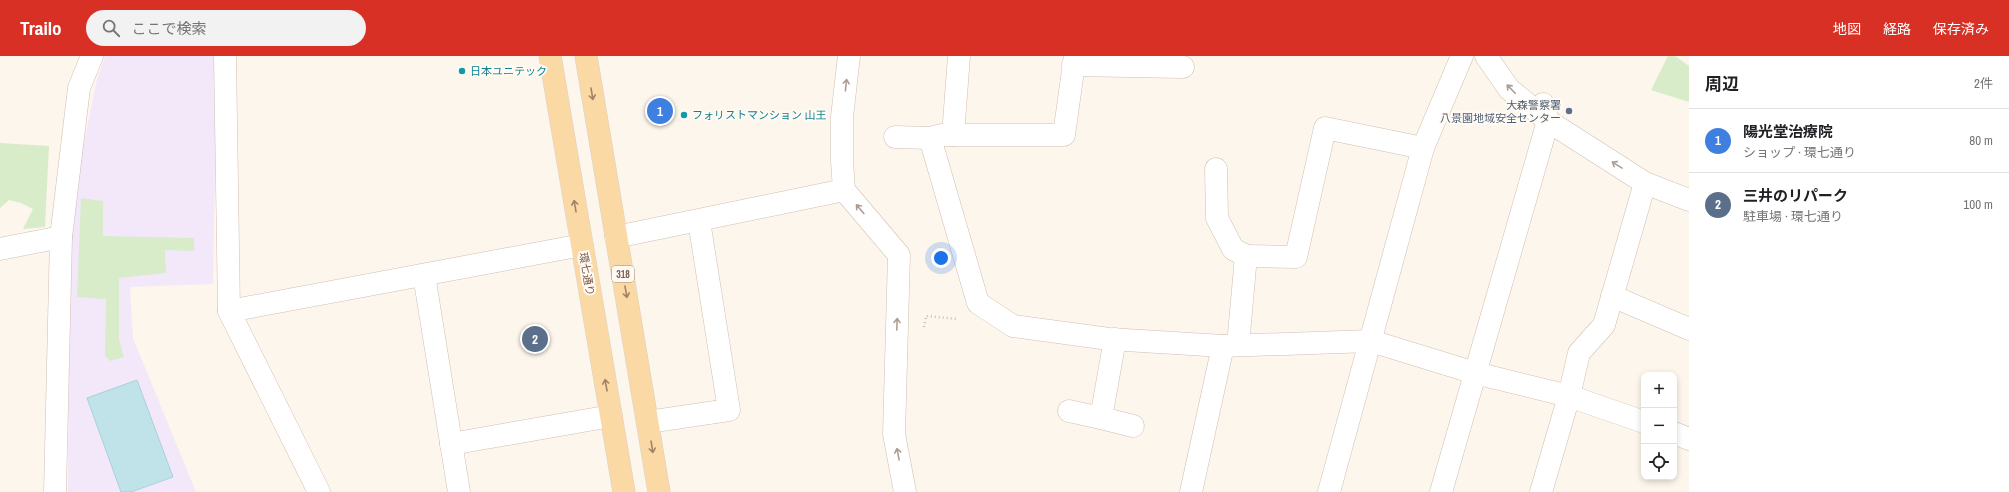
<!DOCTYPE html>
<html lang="ja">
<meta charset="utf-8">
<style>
body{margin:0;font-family:"Archivo Narrow","Noto Sans JP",sans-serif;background:#f2f2f2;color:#202124}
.controls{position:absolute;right:12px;bottom:12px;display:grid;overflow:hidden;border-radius:8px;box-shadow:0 2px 6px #0003}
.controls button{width:36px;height:36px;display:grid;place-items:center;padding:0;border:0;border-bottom:1px solid #e0e0e0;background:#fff;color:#202124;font:20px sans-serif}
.you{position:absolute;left:941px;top:202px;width:14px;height:14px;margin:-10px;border:3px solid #fff;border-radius:50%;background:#1a73e8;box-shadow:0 0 0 6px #1a73e833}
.badge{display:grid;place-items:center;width:26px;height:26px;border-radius:50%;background:#d93025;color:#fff;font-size:13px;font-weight:700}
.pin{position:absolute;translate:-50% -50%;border:2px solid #fff;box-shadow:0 1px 4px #0006}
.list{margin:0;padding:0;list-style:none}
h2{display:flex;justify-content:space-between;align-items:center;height:52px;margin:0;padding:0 16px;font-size:17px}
h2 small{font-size:13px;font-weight:400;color:#757577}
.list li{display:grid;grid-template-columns:26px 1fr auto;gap:12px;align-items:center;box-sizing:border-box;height:64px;padding:0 16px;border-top:1px solid #e0e0e0}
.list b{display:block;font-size:15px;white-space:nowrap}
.list p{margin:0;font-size:13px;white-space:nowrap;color:#757577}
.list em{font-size:13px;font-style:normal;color:#757577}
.icon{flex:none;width:22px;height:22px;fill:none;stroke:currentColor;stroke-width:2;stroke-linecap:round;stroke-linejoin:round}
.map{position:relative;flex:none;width:1689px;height:436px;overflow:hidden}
header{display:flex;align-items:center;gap:24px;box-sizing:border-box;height:56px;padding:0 20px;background:#d93025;color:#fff}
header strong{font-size:19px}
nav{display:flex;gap:22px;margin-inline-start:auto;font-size:14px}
.search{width:280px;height:36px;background:#f2f2f2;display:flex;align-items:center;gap:10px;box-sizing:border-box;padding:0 14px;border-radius:22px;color:#757577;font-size:15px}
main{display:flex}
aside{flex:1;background:#fff}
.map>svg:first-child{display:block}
.education{fill:#f3e8fa}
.green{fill:#d8ecc9}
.water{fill:#bfe3e8;stroke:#a5d3da}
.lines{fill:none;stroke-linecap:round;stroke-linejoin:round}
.minor-casing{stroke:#d1beb0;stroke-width:23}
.major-casing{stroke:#dad1cd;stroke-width:23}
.path{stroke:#d9b8a5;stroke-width:2.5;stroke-dasharray:1 3;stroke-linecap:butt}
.minor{stroke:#fff;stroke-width:22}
.major{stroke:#fbd9a5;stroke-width:22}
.oneway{stroke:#af9d94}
.oneway2{stroke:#a18267}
.culture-dot{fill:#0f9aa8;stroke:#fffaf3;stroke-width:1.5}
.service-dot{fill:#5c6f8a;stroke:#fffaf3;stroke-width:1.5}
.labels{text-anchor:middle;stroke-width:4;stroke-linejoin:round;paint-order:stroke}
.shield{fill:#fffaf3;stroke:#a28b7f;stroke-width:1}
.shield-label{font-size:10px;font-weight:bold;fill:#7a5c4d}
.culture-label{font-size:11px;fill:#0d838f;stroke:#fffaf3;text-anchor:start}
.service-label{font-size:11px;fill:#4e5e75;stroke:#fffaf3;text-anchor:end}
.street-label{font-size:11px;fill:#7a5c4d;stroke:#fffaf3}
</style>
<header>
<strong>Trailo</strong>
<div class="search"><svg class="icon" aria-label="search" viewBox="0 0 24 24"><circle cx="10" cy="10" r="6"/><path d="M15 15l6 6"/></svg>ここで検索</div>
<nav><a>地図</a><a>経路</a><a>保存済み</a></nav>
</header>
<main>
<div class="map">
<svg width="1689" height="436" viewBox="0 0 1689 436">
<rect width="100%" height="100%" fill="#fdf6ec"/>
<polygon class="education" points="105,0 217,0 213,228 130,231 133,282 196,436 68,436 69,212 80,106 97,23"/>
<g class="green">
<polygon points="1668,0 1675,0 1689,10 1689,46 1651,34"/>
<polygon points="0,87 49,90 45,171 23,173 33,153 21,147 9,144 0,152"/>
<polygon points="81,142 103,145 103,180 194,182 194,195 165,194 166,217 119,222 119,284 124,301 110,305 105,300 106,243 77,241"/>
</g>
<polygon class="water" points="137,324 173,421 131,436 121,436 87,342"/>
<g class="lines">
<g class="minor-casing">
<g id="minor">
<polyline points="225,0 229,255 319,436"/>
<polyline points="849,0 842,61 842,105 844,134 899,199 894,378 905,436"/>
<polyline points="1486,0 1509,33 1548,65 1645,127 1689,144"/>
<polyline points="1073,9 1183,11"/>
<polyline points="953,79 959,0"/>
<polyline points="895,81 930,82 942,79 1064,79 1075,0"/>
<polyline points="930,82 978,247 1013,270 1109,283 1223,290 1371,285 1475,317 1569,340 1644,366"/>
<polyline points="1216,113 1217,162 1233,193 1246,200"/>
<polyline points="616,181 844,134"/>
<polyline points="0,193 61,181"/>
<polyline points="424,219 459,436"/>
<polyline points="1612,240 1689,273"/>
<polyline points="229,255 582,189"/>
<polyline points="1238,289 1246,200 1296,201 1325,72 1423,92"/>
<polyline points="1069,355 1101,362 1115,283"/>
<polyline points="1101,362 1133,370"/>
<polyline points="648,366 729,354 699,165"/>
<polyline points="1674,377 1689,383"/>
<polyline points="451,388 611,360"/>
<polyline points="55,436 61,181 79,32 92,0"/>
<polyline points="1191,436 1223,290"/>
<polyline points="1329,436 1423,92 1462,0"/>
<polyline points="1441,436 1548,65 1543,48"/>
<polyline points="1541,436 1569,340 1579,297 1604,269 1645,127"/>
</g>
</g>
<g class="major-casing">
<g id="major">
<polyline points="550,0 624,436"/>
<polyline points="586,0 659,436"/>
</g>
</g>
<polyline class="path" points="924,271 926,260 958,263"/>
<use href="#minor" class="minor"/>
<use href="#major" class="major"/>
</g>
<defs><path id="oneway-shaft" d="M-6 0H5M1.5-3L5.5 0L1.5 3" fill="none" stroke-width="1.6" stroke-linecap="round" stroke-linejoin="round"/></defs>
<g class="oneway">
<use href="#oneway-shaft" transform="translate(846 29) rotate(-84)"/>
<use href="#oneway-shaft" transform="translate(1511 33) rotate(-134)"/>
<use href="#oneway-shaft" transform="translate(1617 109) rotate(-148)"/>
<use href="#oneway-shaft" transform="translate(860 153) rotate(-130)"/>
<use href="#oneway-shaft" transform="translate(897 268) rotate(-88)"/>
<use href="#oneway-shaft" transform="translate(898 398) rotate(-101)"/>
</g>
<g class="oneway2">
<use href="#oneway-shaft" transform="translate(592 38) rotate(80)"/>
<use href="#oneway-shaft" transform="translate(575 150) rotate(-100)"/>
<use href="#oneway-shaft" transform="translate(626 236) rotate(80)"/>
<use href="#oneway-shaft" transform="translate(606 329) rotate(-100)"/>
<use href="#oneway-shaft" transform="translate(652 391) rotate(81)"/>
</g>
<g class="culture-dot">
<circle cx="462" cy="15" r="4"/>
<circle cx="684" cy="59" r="4"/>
</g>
<circle class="service-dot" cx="1569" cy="55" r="4"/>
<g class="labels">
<rect class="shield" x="612" y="210" width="22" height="16" rx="3"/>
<g class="shield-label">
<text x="623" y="222">318</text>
</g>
<g class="culture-label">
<text x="470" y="19">日本ユニテック</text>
<text x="692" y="63">フォリストマンション 山王</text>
</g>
<g class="service-label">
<text x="1561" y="53">大森警察署<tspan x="1561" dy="13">八景園地域安全センター</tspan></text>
</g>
<g class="street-label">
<text transform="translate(587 218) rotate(80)" y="4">環七通り</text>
</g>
</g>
</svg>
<div class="controls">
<button>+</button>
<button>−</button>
<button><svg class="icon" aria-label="locate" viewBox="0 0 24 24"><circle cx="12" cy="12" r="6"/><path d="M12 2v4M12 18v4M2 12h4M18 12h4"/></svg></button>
</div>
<div class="you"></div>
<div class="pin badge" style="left:660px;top:55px;background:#3f7fe0">1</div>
<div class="pin badge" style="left:535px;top:283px;background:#5c6f8a">2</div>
</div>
<aside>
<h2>周辺<small>2件</small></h2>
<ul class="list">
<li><span class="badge" style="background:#3f7fe0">1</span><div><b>陽光堂治療院</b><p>ショップ · 環七通り</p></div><em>80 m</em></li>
<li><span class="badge" style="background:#5c6f8a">2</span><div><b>三井のリパーク</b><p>駐車場 · 環七通り</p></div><em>100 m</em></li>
</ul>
</aside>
</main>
